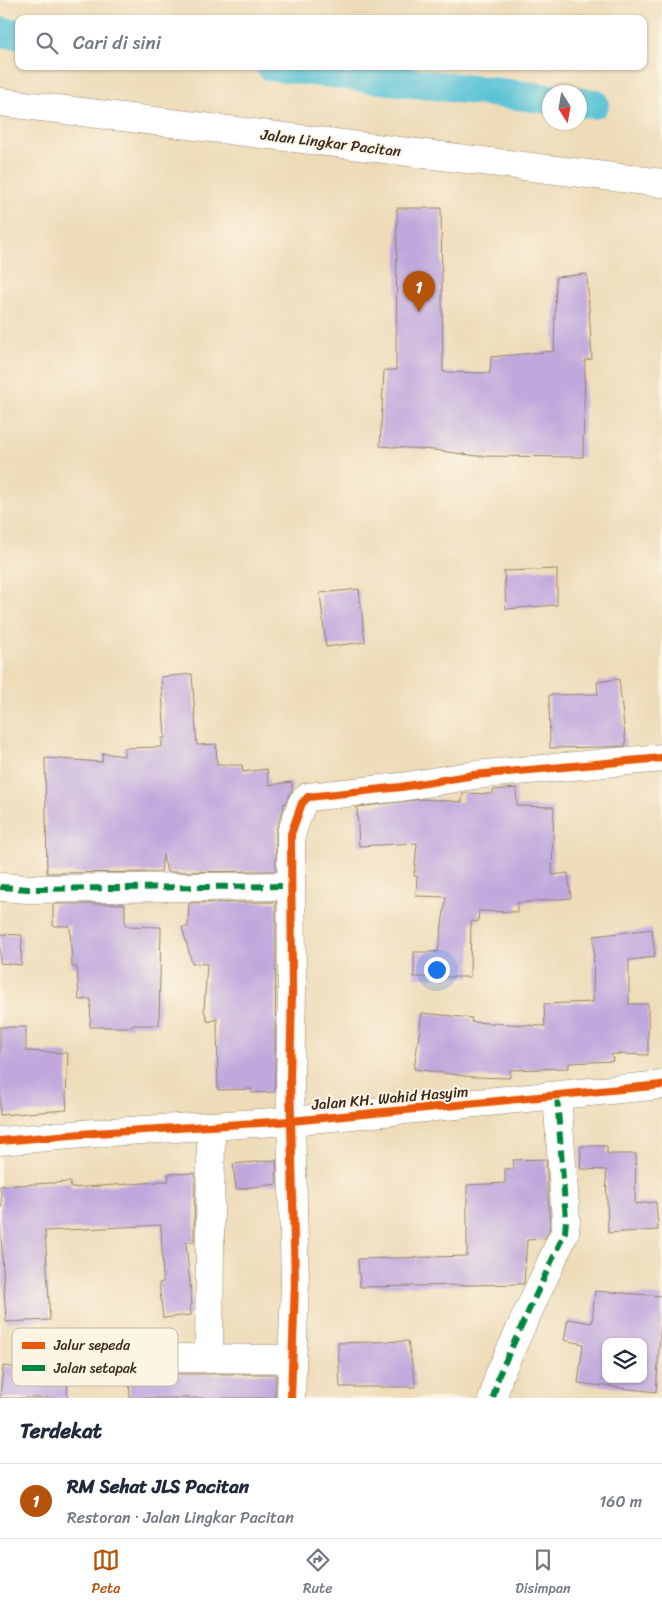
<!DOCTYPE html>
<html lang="id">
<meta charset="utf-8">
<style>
body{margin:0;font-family:Sriracha,sans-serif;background:#f2f2f3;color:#1f2937}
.controls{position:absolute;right:15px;bottom:15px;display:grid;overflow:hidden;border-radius:10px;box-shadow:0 1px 4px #0004}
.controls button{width:45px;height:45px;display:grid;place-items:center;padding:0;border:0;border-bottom:1px solid #e0e1e3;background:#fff;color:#1f2937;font:25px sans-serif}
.compass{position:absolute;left:542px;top:85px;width:45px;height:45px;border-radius:50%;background:#fff;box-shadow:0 1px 4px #0004;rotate:169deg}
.you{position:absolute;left:436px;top:969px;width:18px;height:18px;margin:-12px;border:4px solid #fff;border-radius:50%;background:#1a73e8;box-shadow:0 0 0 8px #1a73e833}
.badge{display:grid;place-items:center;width:32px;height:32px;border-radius:50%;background:#b45309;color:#fff;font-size:16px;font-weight:700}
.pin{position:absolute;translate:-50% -41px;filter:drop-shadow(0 1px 2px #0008)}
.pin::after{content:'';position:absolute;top:26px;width:18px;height:15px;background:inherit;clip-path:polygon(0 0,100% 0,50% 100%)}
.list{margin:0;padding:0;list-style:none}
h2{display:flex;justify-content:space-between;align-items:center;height:65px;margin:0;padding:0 20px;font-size:21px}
h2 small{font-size:16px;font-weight:400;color:#747a83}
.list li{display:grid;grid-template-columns:32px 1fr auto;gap:15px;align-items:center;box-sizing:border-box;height:75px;padding:0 20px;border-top:1px solid #e0e1e3}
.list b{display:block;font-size:19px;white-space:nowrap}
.list p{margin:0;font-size:16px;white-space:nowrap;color:#747a83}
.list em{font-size:16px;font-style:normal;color:#747a83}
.icon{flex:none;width:28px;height:28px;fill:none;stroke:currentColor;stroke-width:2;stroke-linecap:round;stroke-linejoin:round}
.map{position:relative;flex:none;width:662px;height:1398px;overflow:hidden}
.search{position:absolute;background:#fff;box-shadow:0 1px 4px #0004;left:15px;right:15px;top:15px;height:55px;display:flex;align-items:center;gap:12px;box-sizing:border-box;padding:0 18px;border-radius:10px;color:#747a83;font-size:19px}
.sheet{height:140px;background:#fff}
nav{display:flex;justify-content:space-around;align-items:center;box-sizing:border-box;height:70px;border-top:1px solid #e0e1e3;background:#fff;font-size:14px;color:#747a83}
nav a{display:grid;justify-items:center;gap:2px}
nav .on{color:#b45309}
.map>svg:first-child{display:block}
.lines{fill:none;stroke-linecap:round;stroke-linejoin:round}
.canal{stroke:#5ac3d6;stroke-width:30}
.building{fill:#c0a8dd;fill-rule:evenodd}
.minor-casing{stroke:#94836c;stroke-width:29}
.highway-casing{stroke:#94836c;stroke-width:29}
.minor{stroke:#fff;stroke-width:28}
.highway{stroke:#fff;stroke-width:28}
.quiet{stroke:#00873e;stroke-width:6;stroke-dasharray:12 6;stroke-linecap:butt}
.cycleway-casing{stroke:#fcf5e5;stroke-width:11}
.cycleway{stroke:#e8590c;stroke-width:8}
.labels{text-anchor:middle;stroke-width:4;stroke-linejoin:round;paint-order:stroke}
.street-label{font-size:15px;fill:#3b2a1e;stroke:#fcf5e5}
.key{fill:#fcf5e5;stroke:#c2b8a9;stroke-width:1}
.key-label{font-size:14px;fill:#3b2a1e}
</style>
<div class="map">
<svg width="662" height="1398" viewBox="0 0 662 1398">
<rect width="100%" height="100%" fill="#fcf5e5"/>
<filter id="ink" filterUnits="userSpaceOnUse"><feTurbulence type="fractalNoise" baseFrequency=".02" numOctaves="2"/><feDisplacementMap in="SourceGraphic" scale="10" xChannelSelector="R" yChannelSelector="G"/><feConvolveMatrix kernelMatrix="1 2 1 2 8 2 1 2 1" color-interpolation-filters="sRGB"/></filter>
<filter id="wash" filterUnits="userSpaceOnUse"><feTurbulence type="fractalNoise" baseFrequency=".0096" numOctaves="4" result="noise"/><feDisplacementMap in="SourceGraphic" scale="20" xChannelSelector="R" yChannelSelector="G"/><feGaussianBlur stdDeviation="1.12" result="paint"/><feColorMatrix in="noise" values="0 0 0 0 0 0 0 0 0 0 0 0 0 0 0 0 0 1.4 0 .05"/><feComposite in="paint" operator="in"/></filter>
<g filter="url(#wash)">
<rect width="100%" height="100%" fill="#eedcb9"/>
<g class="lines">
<g class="canal">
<polyline points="0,32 19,34"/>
<polyline points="271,66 550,99"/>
<polyline points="580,102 594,104"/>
</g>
</g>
<g id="blocks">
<g class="building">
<polygon points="397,208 441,208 443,372 490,373 491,357 554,351 556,277 587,274 592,359 585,360 583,457 477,456 434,450 380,446 384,370 396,370"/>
<polygon points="557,569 557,605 506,609 504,571"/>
<polygon points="359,589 365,642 326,647 320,593"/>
<polygon points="192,674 197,745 216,744 217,765 242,765 243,772 267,769 269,785 292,782 292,790 285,804 283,804 284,808 276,829 276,871 167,872 163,855 161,872 47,873 45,758 102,762 103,753 124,756 124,748 162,747 162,738 165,738 161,677"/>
<polygon points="619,679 626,746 605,747 550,748 549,695 598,694 597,682"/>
<polygon points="516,788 517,806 554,807 552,875 568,873 571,898 517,903 517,912 479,911 478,922 471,921 470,977 414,977 414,952 438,952 446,897 416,896 417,876 414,876 417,843 359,846 357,807 423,799 462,802 463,793 493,794 493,790"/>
<polygon points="276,902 275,1092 252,1093 252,1089 218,1090 217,1019 208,1022 204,1010 207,964 192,963 182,927 188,927 189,903"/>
<polygon points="53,904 125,904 125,926 161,927 159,1025 132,1025 132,1027 90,1027 91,999 79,1000 77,967 72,967 70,926 53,926"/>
<polygon points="652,929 655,957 629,960 629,1004 648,1004 648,1055 612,1054 613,1061 569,1063 569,1068 510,1070 510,1078 473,1077 414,1069 422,1013 472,1018 471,1022 545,1026 544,1004 593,1002 594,936"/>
<polygon points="0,934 22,935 21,965 0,963"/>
<polygon points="0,1027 26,1027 26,1051 68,1053 66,1097 67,1110 0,1115"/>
<polygon points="581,1146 607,1146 607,1154 636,1154 635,1204 656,1202 658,1230 608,1233 606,1170 580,1169"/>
<polygon points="546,1159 550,1228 544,1239 527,1240 524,1284 360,1287 358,1259 467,1256 467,1185 505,1183 505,1169 514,1169 513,1160"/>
<polygon points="276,1160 277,1184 236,1189 233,1164"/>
<polygon points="195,1173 194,1242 186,1242 192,1305 190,1305 191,1315 163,1318 159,1283 163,1282 161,1225 45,1231 50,1320 6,1322 0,1220 0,1207 2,1207 0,1186 70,1182 71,1188 158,1182 158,1181 169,1181 168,1174"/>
<path d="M595,1291l67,5v25h-1l-5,71 -78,-9 5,-39 -19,-4 4,-21 24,4zM606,1342h37v37h-37z"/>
<polygon points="408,1341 416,1387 340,1387 338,1343"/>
<polygon points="3,1366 68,1374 67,1398 0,1398"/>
<polygon points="176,1374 276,1374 275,1398 130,1398 129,1376"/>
</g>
</g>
</g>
<g filter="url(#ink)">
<use href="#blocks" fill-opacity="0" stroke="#94836c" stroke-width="1"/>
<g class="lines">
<g class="minor-casing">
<g id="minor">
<polyline points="0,887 28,889 291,886"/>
<polyline points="0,1141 94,1133 291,1121 662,1085"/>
<polyline points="64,1357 292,1359"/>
<polyline points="209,1359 211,1126"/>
<polyline points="291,1398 295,1283 290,1079 292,991 291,834 302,803 308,797 401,787 474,775 662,758"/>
<polyline points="493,1398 499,1375 565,1232 566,1220 557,1096"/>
</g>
</g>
<g class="highway-casing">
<polyline id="highway" points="0,102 662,183"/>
</g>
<use href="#minor" class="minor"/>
<use href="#highway" class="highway"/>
<g class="quiet">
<polyline points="0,887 28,889 291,886"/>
<polyline points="493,1398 499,1375 565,1232 566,1220 557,1096"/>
</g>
<g class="cycleway-casing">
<g id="cycleway">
<polyline points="0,1141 94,1133 291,1121 662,1085"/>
<polyline points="291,1398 295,1283 290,1079 292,991 291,834 302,803 308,797 401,787 474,775 662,758"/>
</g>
</g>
<use href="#cycleway" class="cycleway"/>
</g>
</g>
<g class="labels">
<g class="street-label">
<text transform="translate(331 143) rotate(7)" y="5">Jalan Lingkar Pacitan</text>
<text transform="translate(390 1098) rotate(-5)" y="5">Jalan KH. Wahid Hasyim</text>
</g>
</g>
<rect x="12" y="1328" width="166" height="58" rx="8" class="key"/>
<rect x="22" y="1342" width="23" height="7" fill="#e8590c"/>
<rect x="22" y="1365" width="23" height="6" fill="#00873e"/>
<g class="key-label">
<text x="54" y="1350">Jalur sepeda</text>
<text x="54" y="1373">Jalan setapak</text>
</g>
</svg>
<div class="controls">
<button><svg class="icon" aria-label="layers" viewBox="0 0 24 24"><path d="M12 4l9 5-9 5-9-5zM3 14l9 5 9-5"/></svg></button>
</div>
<svg class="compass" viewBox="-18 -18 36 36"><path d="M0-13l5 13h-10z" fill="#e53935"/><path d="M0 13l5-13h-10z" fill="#747a83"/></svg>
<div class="you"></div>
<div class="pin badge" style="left:419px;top:312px">1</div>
<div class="search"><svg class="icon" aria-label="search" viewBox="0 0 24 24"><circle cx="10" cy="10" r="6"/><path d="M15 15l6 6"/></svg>Cari di sini</div>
</div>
<section class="sheet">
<h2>Terdekat<small></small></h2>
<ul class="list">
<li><span class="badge">1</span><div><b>RM Sehat JLS Pacitan</b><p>Restoran · Jalan Lingkar Pacitan</p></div><em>160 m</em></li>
</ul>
</section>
<nav>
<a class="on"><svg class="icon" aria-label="map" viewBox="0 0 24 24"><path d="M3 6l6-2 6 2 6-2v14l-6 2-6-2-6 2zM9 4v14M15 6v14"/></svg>Peta</a>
<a><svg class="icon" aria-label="directions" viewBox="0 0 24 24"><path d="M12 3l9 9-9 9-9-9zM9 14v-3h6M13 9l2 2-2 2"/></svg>Rute</a>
<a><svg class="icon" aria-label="saved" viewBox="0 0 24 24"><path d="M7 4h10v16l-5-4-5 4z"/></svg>Disimpan</a>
</nav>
